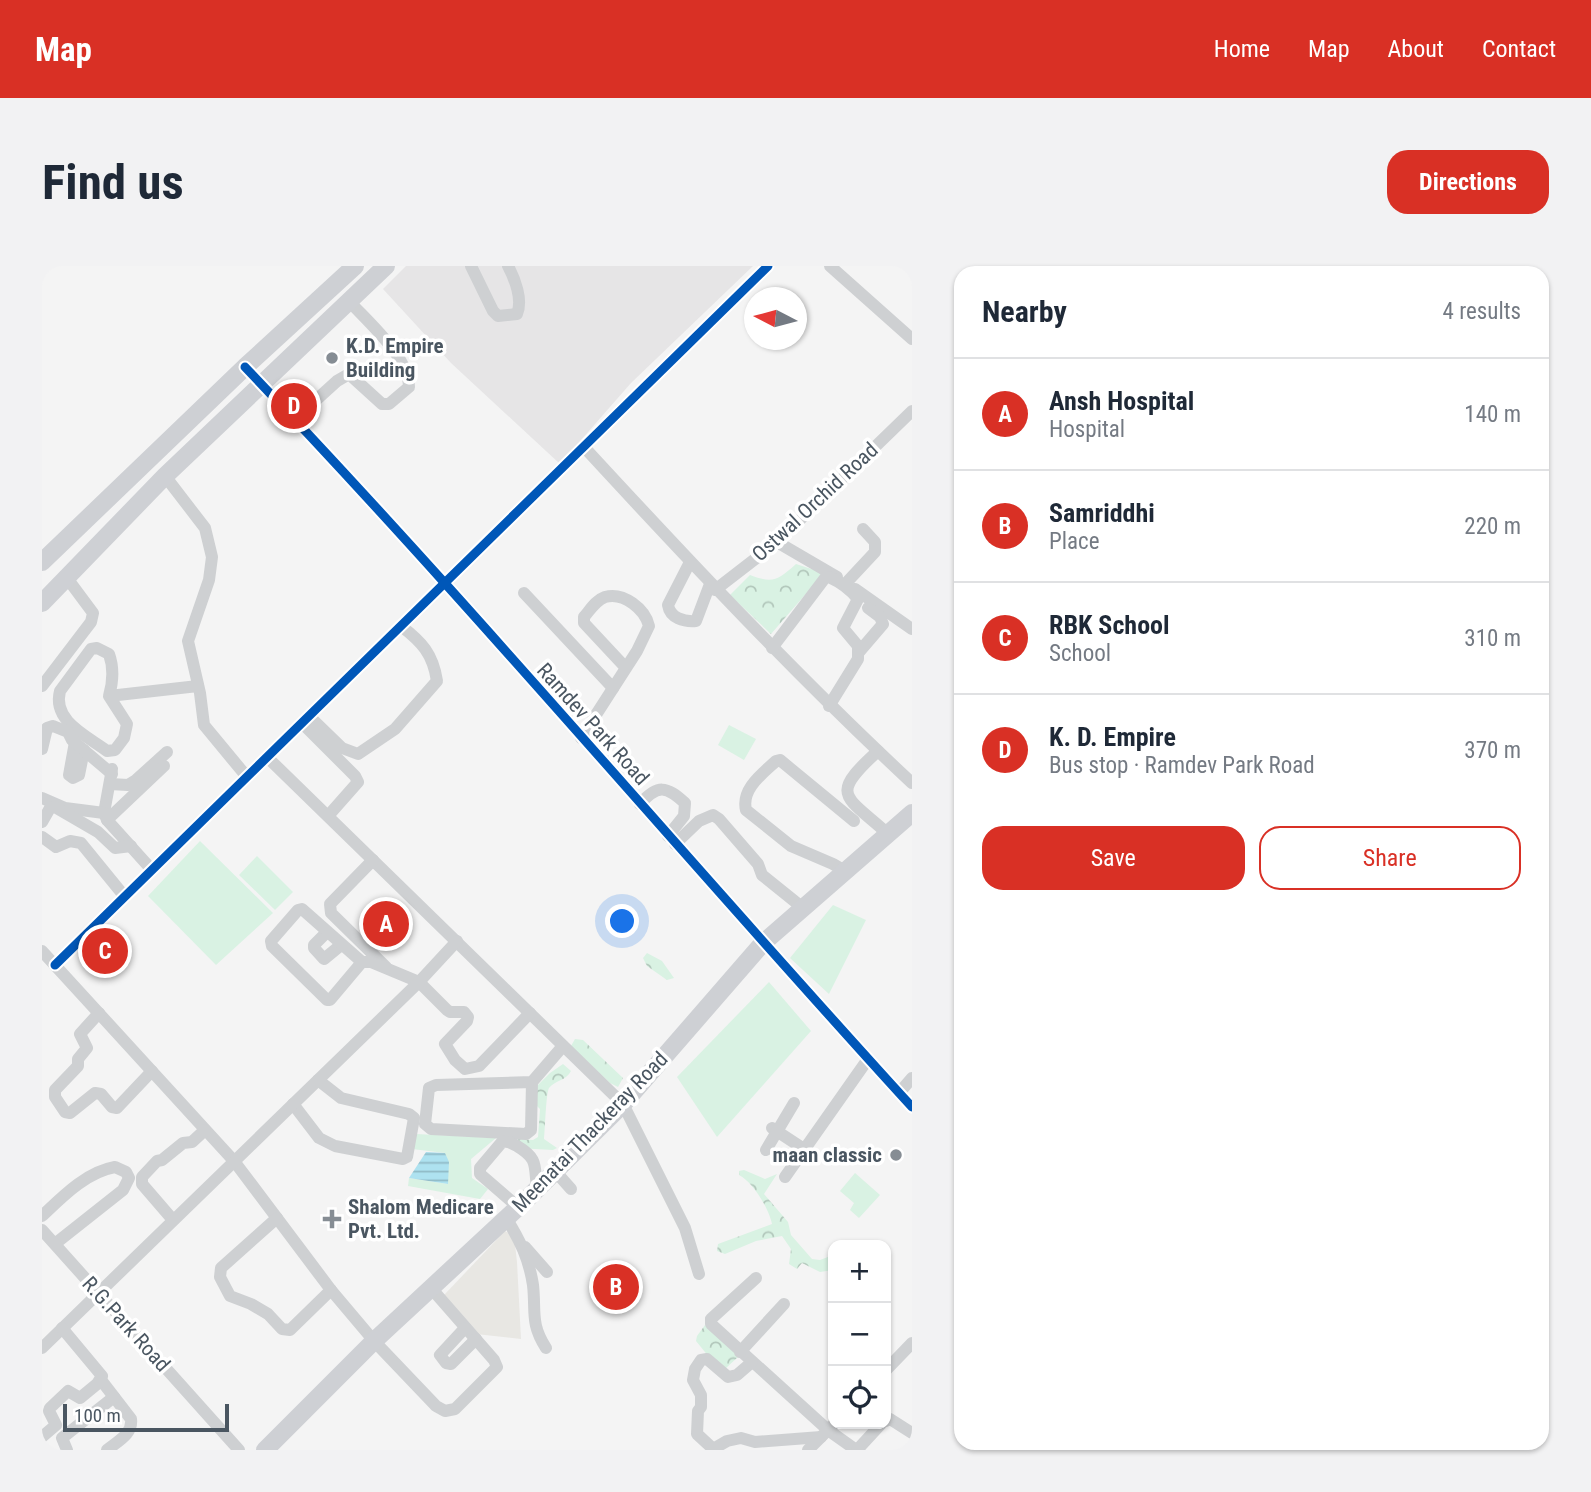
<!DOCTYPE html>
<meta charset="utf-8">
<style>
body{margin:0;font-family:"Roboto Condensed",sans-serif;background:#f2f2f3;color:#1f2937}
.controls{position:absolute;right:21px;bottom:21px;display:grid;overflow:hidden;border-radius:14px;box-shadow:0 2px 5px #0004}
.controls button{width:63px;height:63px;display:grid;place-items:center;padding:0;border:0;border-bottom:2px solid #e0e1e3;background:#fff;color:#1f2937;font:35px sans-serif}
.compass{position:absolute;left:702px;top:21px;width:63px;height:63px;border-radius:50%;background:#fff;box-shadow:0 2px 5px #0004;rotate:276deg}
.scale{position:absolute;left:21px;bottom:18px;width:166px;box-sizing:border-box;padding-left:7px;border:4px solid #4a5661;border-top:0;font-size:19px;line-height:24px;white-space:nowrap;color:#4a5661;-webkit-text-stroke:5px #fff;paint-order:stroke}
.you{position:absolute;left:581px;top:656px;width:24px;height:24px;margin:-18px;border:5px solid #fff;border-radius:50%;background:#1a73e8;box-shadow:0 0 0 10px #1a73e833}
.badge{display:grid;place-items:center;width:46px;height:46px;border-radius:50%;background:#d93025;color:#fff;font-size:23px;font-weight:700}
.pin{position:absolute;translate:-50% -50%;border:4px solid #fff;box-shadow:0 2px 7px #0006}
.list{margin:0;padding:0;list-style:none}
h2{display:flex;justify-content:space-between;align-items:center;height:91px;margin:0;padding:0 28px;font-size:30px}
h2 small{font-size:23px;font-weight:400;color:#747a83}
.list li{display:grid;grid-template-columns:46px 1fr auto;gap:21px;align-items:center;box-sizing:border-box;height:112px;padding:0 28px;border-top:2px solid #e0e1e3}
.list b{display:block;font-size:26px;white-space:nowrap}
.list p{margin:0;font-size:23px;white-space:nowrap;color:#747a83}
.list em{font-size:23px;font-style:normal;color:#747a83}
.actions{display:flex;gap:14px;padding:21px 28px}
.actions a{flex:1;padding:16px 0;border:2px solid #d93025;border-radius:21px;text-align:center;font-size:24px;color:#d93025}
.actions .main{background:#d93025;color:#fff}
.icon{flex:none;width:38px;height:38px;fill:none;stroke:currentColor;stroke-width:2;stroke-linecap:round;stroke-linejoin:round}
.map{position:relative;flex:none;width:870px;height:1184px;overflow:hidden;border-radius:21px}
header{display:flex;align-items:center;gap:42px;box-sizing:border-box;height:98px;padding:0 35px;background:#d93025;color:#fff}
header strong{font-size:33px}
nav{display:flex;gap:38px;margin-inline-start:auto;font-size:24px}
.intro{display:flex;align-items:center;justify-content:space-between;box-sizing:border-box;height:168px;padding:0 42px}
h1{margin:0;font-size:49px}
.button{padding:18px 32px;border-radius:21px;background:#d93025;color:#fff;font-size:24px;font-weight:700}
main{display:flex;gap:42px;padding:0 42px}
aside{flex:1;background:#fff;border-radius:21px;box-shadow:0 2px 5px #0004}
.map>svg:first-child{display:block}
.commercial{fill:#e8e7e3}
.education{fill:#e6e5e6}
.green{fill:#d9f2e3}
.forest{fill:url(#forest-crowns)}
.water{fill:url(#water-rules)}
.lines{fill:none;stroke-linecap:round;stroke-linejoin:round}
.street{stroke:#ced0d2;stroke-width:12}
.secondary{stroke:#ced0d4;stroke-width:18}
.cycleway-casing{stroke:#fff;stroke-width:13}
.cycleway{stroke:#0057b8;stroke-width:9}
.poi-dot{fill:#868d94;stroke:#fff;stroke-width:2.5}
.labels{text-anchor:middle;stroke-width:7;stroke-linejoin:round;paint-order:stroke}
.poi-label{font-size:21px;font-weight:bold;fill:#4a5661;stroke:#fff;text-anchor:start}
.street-label{font-size:21px;fill:#4a5661;stroke:#fff}
</style>
<header>
<strong>Map</strong>
<nav><a>Home</a><a>Map</a><a>About</a><a>Contact</a></nav>
</header>
<div class="intro"><h1>Find us</h1><a class="button">Directions</a></div>
<main>
<div class="map">
<svg width="870" height="1184" viewBox="0 0 870 1184">
<defs>
<pattern id="forest-crowns" width="20" height="18" patternUnits="userSpaceOnUse" patternTransform="scale(1.75)"><rect width="20" height="18" fill="#d9f2e3"/><path d="M2 6a3 3 0 1 1 6 0M12 15a3 3 0 1 1 6 0" fill="none" stroke="#b2c7bb"/></pattern>
<pattern id="water-rules" width="6" height="5" patternUnits="userSpaceOnUse" patternTransform="scale(1.75)"><rect width="6" height="5" fill="#aee2f0"/><path d="M0 2.5h6" fill="none" stroke="#90bac6"/></pattern>
</defs>
<rect width="100%" height="100%" fill="#f4f4f4"/>
<polygon class="commercial" points="463,965 472,970 475,996 479,1073 434,1068 402,1029"/>
<polygon class="education" points="364,0 711,0 589,117 518,198 409,97 341,23"/>
<g class="green">
<polygon points="687,459 714,473 702,494 676,479"/>
<polygon points="158,575 231,647 174,699 106,630"/>
<polygon points="215,590 251,626 233,644 197,609"/>
<polygon points="791,639 824,654 787,728 748,692"/>
<polygon points="727,716 769,765 675,871 635,811"/>
<polygon points="374,868 454,872 429,893 430,912 446,923 438,933 366,920 367,912 406,918 403,887 370,883"/>
<polygon points="813,907 838,929 817,952 808,944 812,937 798,925"/>
</g>
<g class="forest">
<path d="M754,298l28,9 -53,61 -41,-39 20,-20c23,9 28,5 46,-11z"/>
<polygon points="605,687 620,695 632,712 625,714 605,700 601,692"/>
<polygon points="533,773 541,774 581,812 576,821 568,817 529,780"/>
<path d="M521,798l8,7c-5,10 -16,9 -22,17 -3,5 -4,42 -5,51l13,9 -4,2 -37,-2 2,-9 15,1 5,-3 2,-28 -6,-6 -2,-12 18,-18z"/>
<path d="M702,904l21,9 12,-5 -13,20 24,28 3,13 21,24 8,1 13,-5v15l-13,2 -18,-9 -5,6 -8,-5 2,-15 -9,-13 -26,5 -31,13 -8,-3 1,-7 54,-20c-3,-15 -19,-42 -33,-49v-4z"/>
<polygon points="663,1059 697,1090 683,1103 667,1091 654,1075 655,1070"/>
</g>
<polygon class="water" points="384,886 403,887 407,896 406,918 367,912"/>
<g class="lines">
<g class="street">
<path d="M429,0l22,45 5,5 19,-2c6,-14 -2,-35 -9,-48"/>
<polyline points="788,0 870,73"/>
<path d="M203,101c229,240 443,495 667,740"/>
<path d="M252,154l43,-39 12,-7 33,30h7l20,-17c0,-30 -41,-65 -61,-87"/>
<path d="M542,181c106,115 213,229 328,336"/>
<polyline points="123,210 163,262 170,291 167,314 146,375 158,427 162,459 205,511"/>
<polyline points="735,276 795,311"/>
<path d="M648,296l-22,43c2,13 16,17 28,16l14,-37"/>
<polyline points="805,316 833,286 833,276 821,263"/>
<polyline points="813,323 870,363"/>
<polyline points="673,324 735,276 870,145"/>
<polyline points="482,327 571,422"/>
<path d="M730,382l53,-70 4,-1c11,5 22,13 29,22l-15,29 15,18v13l-29,47"/>
<polyline points="817,386 841,358 838,351 826,342"/>
<polyline points="0,420 49,356 51,347 25,312"/>
<path d="M67,430c4,-14 5,-28 0,-42l-12,-6 -6,1 -31,42c-8,30 27,45 47,60l8,-1 9,-12 3,-14 -18,-28 89,-10"/>
<path d="M267,450l33,32 16,6 37,-25 42,-48c-4,-27 -15,-39 -36,-55"/>
<polyline points="260,457 313,510 316,516 286,550"/>
<path d="M539,472l56,-87 12,-25c-4,-17 -25,-34 -44,-29 -9,3 -15,13 -21,20v6l42,45"/>
<polyline points="33,476 27,509 31,512 37,509 42,484"/>
<polyline points="0,483 5,462 11,460 26,466 30,474 70,508"/>
<path d="M836,485c-50,45 -33,44 10,83"/>
<polyline points="225,491 581,838 643,962 657,1008"/>
<polyline points="70,503 62,547 65,554 110,604"/>
<polyline points="68,518 86,519 94,514 125,486"/>
<polyline points="0,532 23,542 62,547"/>
<path d="M598,538c18,-20 26,-18 45,-1l-1,13 -16,20"/>
<polyline points="65,554 122,500"/>
<polyline points="0,556 8,542 13,541 56,566 73,582 89,580"/>
<polyline points="0,571 14,581 28,575 39,577 83,631"/>
<polyline points="633,578 657,555 671,549 677,553 716,598 720,609 761,642"/>
<polyline points="331,594 288,638 289,647 344,701"/>
<path d="M803,605l-12,-7 -42,-18 -45,-36c-5,-21 16,-36 30,-49l4,-1 74,61"/>
<polyline points="285,666 272,679 272,682 282,693 299,679"/>
<polyline points="0,685 192,895 289,1024 332,1075 394,1140 403,1145 413,1143 455,1101 452,1094 389,1022"/>
<polyline points="320,696 288,734 285,734 230,680 229,675 256,644 260,643 320,696 329,696 377,716 405,744 408,746 422,746 426,751 425,755 403,778 413,794 423,803 437,800 488,747"/>
<polyline points="13,699 726,0"/>
<polyline points="57,747 38,768 45,782 36,793 36,800 13,824 13,831 23,846 28,847 53,827 59,828 70,841 75,842 110,805"/>
<polyline points="490,816 394,819 387,822 383,858 389,863 484,868 489,864 490,816 521,780"/>
<polyline points="857,827 870,812"/>
<polyline points="251,838 277,872 293,880 361,893 365,891 372,852 367,848 299,832 276,814"/>
<polyline points="730,862 762,883"/>
<polyline points="724,884 752,837"/>
<polyline points="513,905 529,923"/>
<polyline points="743,911 826,793"/>
<path d="M476,941l-38,-33v-6l22,-26c7,-1 9,1 15,4 22,13 17,20 20,43"/>
<path d="M0,950c20,-19 44,-44 73,-49l11,5 3,6 -6,12 -67,53"/>
<polyline points="235,952 179,1002 178,1011 188,1030 209,1038 226,1048 240,1063 248,1064 289,1024"/>
<path d="M464,952c14,22 23,41 27,67 3,27 -3,38 13,63"/>
<polyline points="131,954 100,918 100,911 115,895 120,894 141,877 150,876 163,864"/>
<polyline points="0,964 197,1184"/>
<polyline points="483,981 505,1006"/>
<polyline points="714,1012 669,1053 669,1058 786,1164 814,1184"/>
<polyline points="423,1062 398,1089 404,1097 409,1098 434,1073"/>
<polyline points="0,1082 377,716 415,675"/>
<polyline points="698,1086 742,1038"/>
<polyline points="710,1096 695,1109 686,1111 665,1093 659,1094 653,1103 651,1114 659,1129 659,1141 656,1145 655,1168 669,1181 673,1182 685,1175 699,1172 713,1176 779,1171"/>
<polyline points="844,1104 870,1077"/>
<path d="M59,1114l30,39c2,15 -13,22 -24,31"/>
<polyline points="844,1155 848,1153 870,1167"/>
<polyline points="0,1171 14,1159 7,1145 8,1142 26,1125 38,1132 55,1118 60,1110 20,1062"/>
<polyline points="25,1184 20,1172 72,1131"/>
<polyline points="766,1184 792,1158"/>
<polyline points="815,1184 839,1158"/>
</g>
<g class="secondary">
<polyline points="0,296 203,101 313,0"/>
<polyline points="0,337 123,210 344,0"/>
<polyline points="223,1184 332,1075 485,933 581,838 721,677 870,547"/>
</g>
<g class="cycleway-casing">
<g id="cycleway">
<path d="M203,101c229,240 443,495 667,740"/>
<polyline points="13,699 726,0"/>
</g>
</g>
<use href="#cycleway" class="cycleway"/>
</g>
<g class="poi-dot">
<circle cx="290" cy="92" r="7"/>
<circle cx="854" cy="889" r="7"/>
<path d="M286.5 942.5h7v7h7v7h-7v7h-7v-7h-7v-7h7z"/>
</g>
<g class="labels">
<g class="poi-label">
<text x="304" y="87">K.D. Empire<tspan x="304" dy="24">Building</tspan></text>
<text x="840" y="896" text-anchor="end">maan classic</text>
<text x="306" y="948">Shalom Medicare<tspan x="306" dy="24">Pvt. Ltd.</tspan></text>
</g>
<g class="street-label">
<text transform="translate(773 236) rotate(-43)" y="7">Ostwal Orchid Road</text>
<text transform="translate(551 458) rotate(48)" y="7">Ramdev Park Road</text>
<text transform="translate(548 866) rotate(-46)" y="7">Meenatai Thackeray Road</text>
<text transform="translate(84 1058) rotate(48)" y="7">R.G.Park Road</text>
</g>
</g>
</svg>
<div class="controls">
<button>+</button>
<button>−</button>
<button><svg class="icon" aria-label="locate" viewBox="0 0 24 24"><circle cx="12" cy="12" r="6"/><path d="M12 2v4M12 18v4M2 12h4M18 12h4"/></svg></button>
</div>
<svg class="compass" viewBox="-18 -18 36 36"><path d="M0-13l5 13h-10z" fill="#e53935"/><path d="M0 13l5-13h-10z" fill="#747a83"/></svg>
<div class="scale">100 m</div>
<div class="you"></div>
<div class="pin badge" style="left:344px;top:658px">A</div>
<div class="pin badge" style="left:574px;top:1021px">B</div>
<div class="pin badge" style="left:63px;top:685px">C</div>
<div class="pin badge" style="left:252px;top:140px">D</div>
</div>
<aside>
<h2>Nearby<small>4 results</small></h2>
<ul class="list">
<li><span class="badge">A</span><div><b>Ansh Hospital</b><p>Hospital</p></div><em>140 m</em></li>
<li><span class="badge">B</span><div><b>Samriddhi</b><p>Place</p></div><em>220 m</em></li>
<li><span class="badge">C</span><div><b>RBK School</b><p>School</p></div><em>310 m</em></li>
<li><span class="badge">D</span><div><b>K. D. Empire</b><p>Bus stop · Ramdev Park Road</p></div><em>370 m</em></li>
</ul>
<div class="actions"><a class="main">Save</a><a>Share</a></div>
</aside>
</main>
